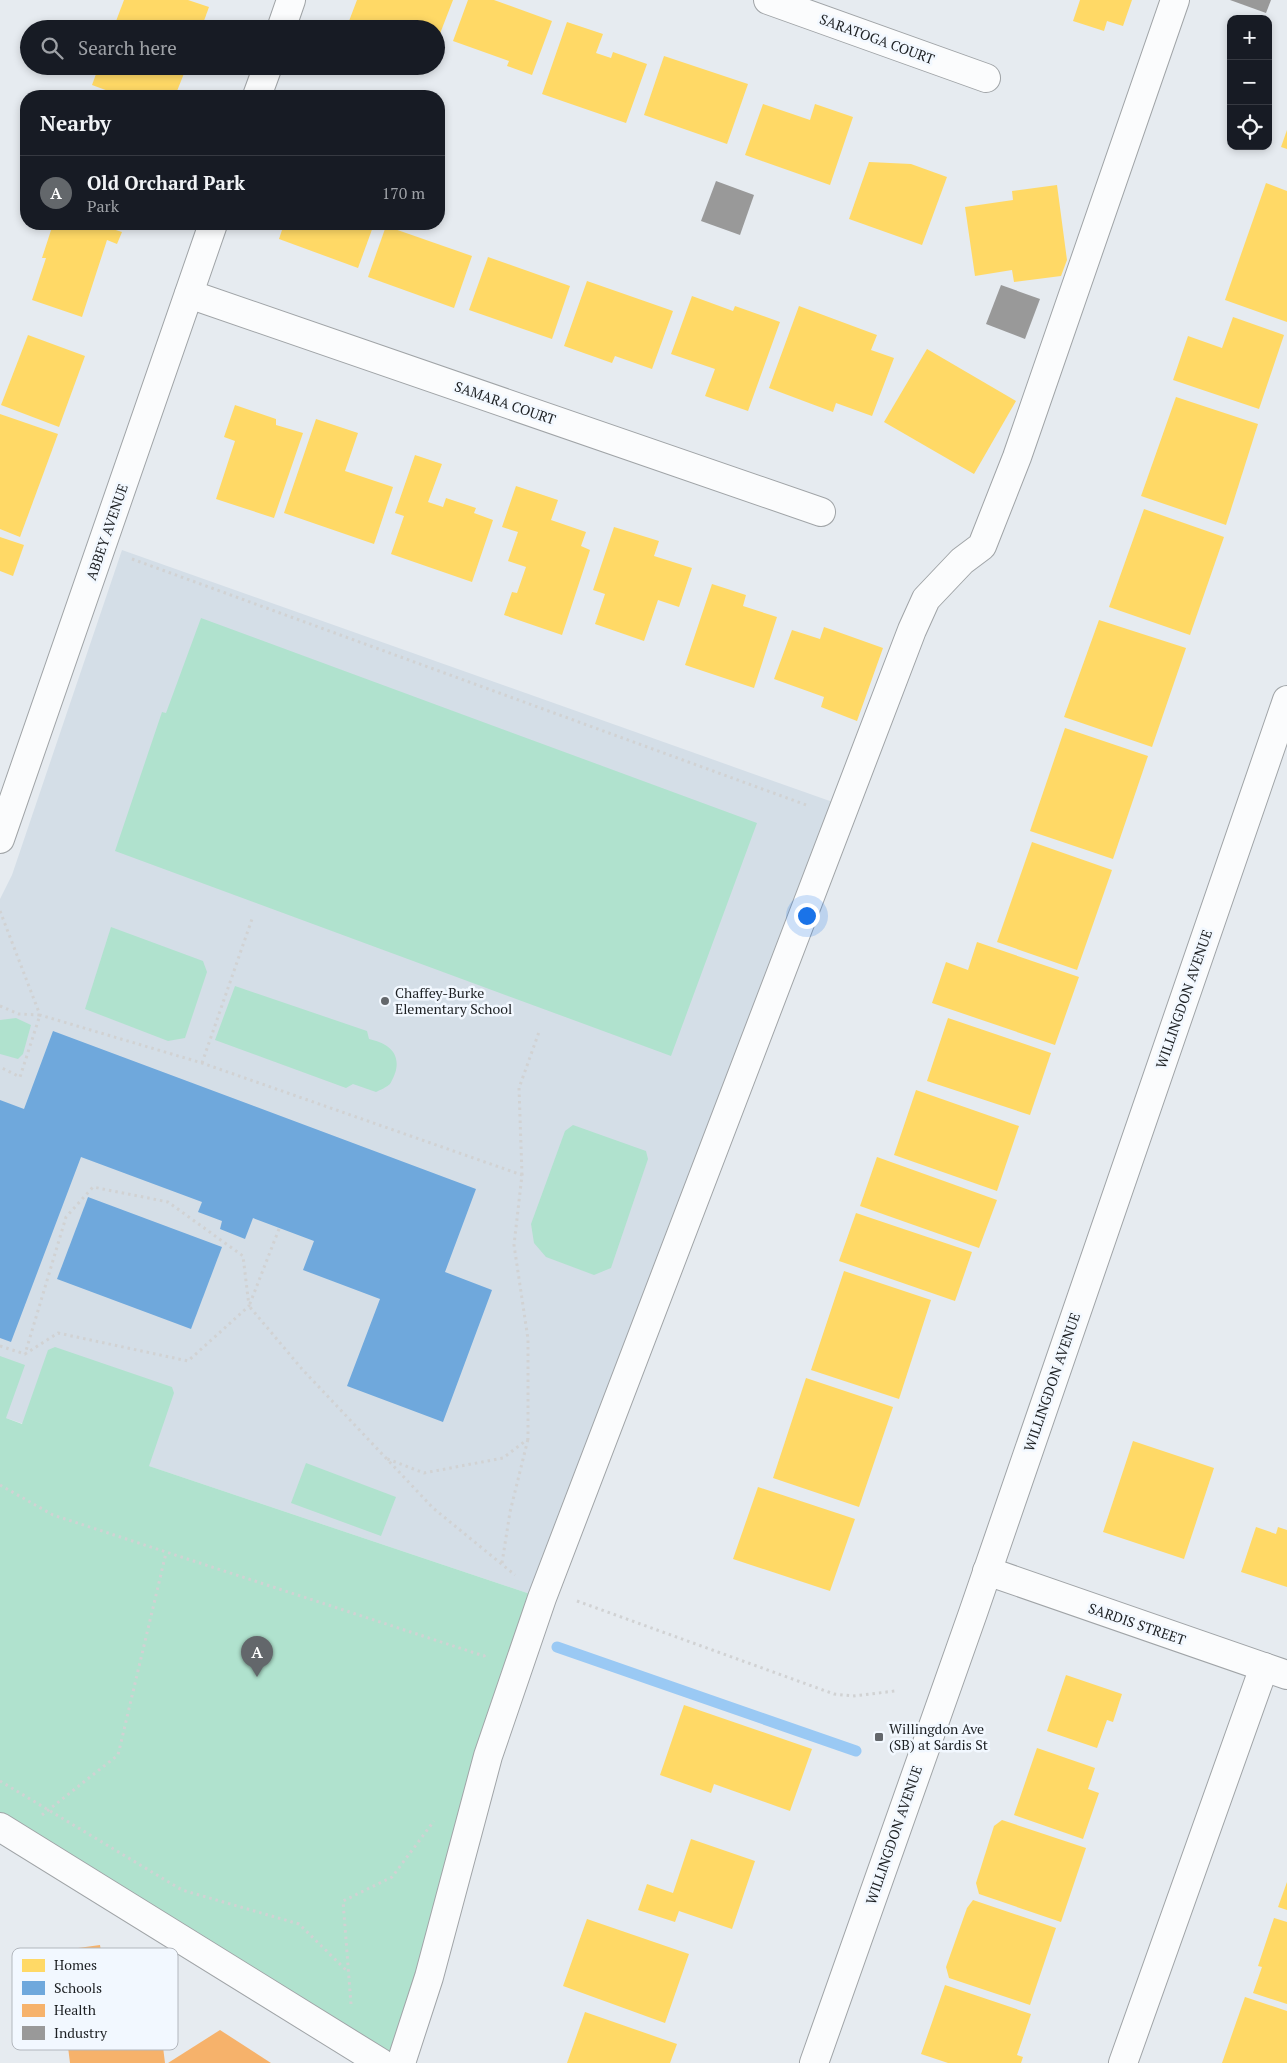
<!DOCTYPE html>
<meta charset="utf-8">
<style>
body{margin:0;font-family:"PT Serif",serif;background:#242831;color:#f1f3f6}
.controls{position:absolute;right:15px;top:15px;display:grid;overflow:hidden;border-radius:10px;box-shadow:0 2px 8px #0003}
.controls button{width:45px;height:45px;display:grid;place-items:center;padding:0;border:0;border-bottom:1px solid #363941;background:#171b24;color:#f1f3f6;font:25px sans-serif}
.you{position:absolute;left:806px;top:915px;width:18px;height:18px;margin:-12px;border:4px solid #fff;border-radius:50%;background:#1a73e8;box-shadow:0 0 0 8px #1a73e833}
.badge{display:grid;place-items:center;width:32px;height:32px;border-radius:50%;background:#63676b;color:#fff;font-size:16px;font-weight:700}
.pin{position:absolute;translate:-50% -41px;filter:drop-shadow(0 1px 2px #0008)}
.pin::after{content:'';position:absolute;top:26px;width:18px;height:15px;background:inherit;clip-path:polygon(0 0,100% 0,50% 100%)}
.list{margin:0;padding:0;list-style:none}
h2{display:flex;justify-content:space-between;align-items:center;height:65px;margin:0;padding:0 20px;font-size:21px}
h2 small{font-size:16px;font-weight:400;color:#9ea1a6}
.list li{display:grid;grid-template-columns:32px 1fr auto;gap:15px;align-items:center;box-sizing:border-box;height:75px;padding:0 20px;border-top:1px solid #363941}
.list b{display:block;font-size:19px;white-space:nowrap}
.list p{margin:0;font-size:16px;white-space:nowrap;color:#9ea1a6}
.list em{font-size:16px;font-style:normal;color:#9ea1a6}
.icon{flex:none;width:28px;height:28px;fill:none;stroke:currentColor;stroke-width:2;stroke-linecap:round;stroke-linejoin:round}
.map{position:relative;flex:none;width:1287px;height:2063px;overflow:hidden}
.search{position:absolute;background:#171b24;box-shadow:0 2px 8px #0003;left:20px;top:20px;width:425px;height:55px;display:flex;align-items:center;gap:12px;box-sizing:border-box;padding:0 18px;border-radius:28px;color:#9ea1a6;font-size:19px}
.panel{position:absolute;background:#171b24;box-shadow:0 2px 8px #0003;left:20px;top:90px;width:425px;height:140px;border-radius:20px}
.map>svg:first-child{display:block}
.built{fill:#d4dee7}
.green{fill:#b0e2ce}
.homes{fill:#ffd966}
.schools{fill:#6fa8dc}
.health{fill:#f6b26b}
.industry{fill:#999}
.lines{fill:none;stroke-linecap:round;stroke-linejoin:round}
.stream{stroke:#9ac9f4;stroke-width:11}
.minor-casing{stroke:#a0a4a7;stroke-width:30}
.major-casing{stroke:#a0a4a7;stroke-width:30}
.path{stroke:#d1d2d3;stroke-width:3;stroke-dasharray:2.5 4;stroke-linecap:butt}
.minor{stroke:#fbfcfd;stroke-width:28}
.major{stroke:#fbfcfd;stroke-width:28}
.poi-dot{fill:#63676b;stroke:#f2f8ff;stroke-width:2}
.labels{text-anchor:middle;stroke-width:5;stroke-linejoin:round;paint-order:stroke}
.street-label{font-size:14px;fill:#1d2023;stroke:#f2f8ff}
.poi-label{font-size:14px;fill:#1d2023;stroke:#f2f8ff;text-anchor:start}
.key{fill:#f2f8ff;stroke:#b2b7bd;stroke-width:1}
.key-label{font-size:14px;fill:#1d2023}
</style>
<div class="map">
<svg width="1287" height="2063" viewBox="0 0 1287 2063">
<rect width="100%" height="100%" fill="#e6ebf0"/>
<polygon class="built" points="122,550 844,806 542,1598 0,1416 0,899 12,875"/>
<g class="green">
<polygon points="201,618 757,823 671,1056 115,851 162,712 166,713"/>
<polygon points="111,927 203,961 207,972 185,1038 168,1041 85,1009"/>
<path d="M235,986l132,45 2,8c17,4 31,12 27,31 -1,4 -4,11 -6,14 -3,3 -10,6 -14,8l-23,-8 -7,4 -131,-48z"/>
<polygon points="16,1018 31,1025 23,1054 18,1059 0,1054 0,1020"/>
<polygon points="573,1125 646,1151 648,1159 611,1268 594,1275 546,1257 534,1243 531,1224 565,1131"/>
<polygon points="55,1347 172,1387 174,1393 149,1466 542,1598 401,2063 0,1827 0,1356 25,1365 6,1418 22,1424 48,1350"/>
<polygon points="306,1463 396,1497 381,1536 291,1503"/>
</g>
<g class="homes">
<polygon points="124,0 188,0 209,7 201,29 113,29"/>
<polygon points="357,0 453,0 436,44 436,29 346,29"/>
<polygon points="468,0 494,0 552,21 532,75 507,66 509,61 453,41"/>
<polygon points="1080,0 1132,0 1123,26 1107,21 1104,31 1073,21"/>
<polygon points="567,22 603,34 596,53 611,58 613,52 647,64 626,123 542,94"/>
<polygon points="664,56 748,84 727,144 644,115"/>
<polygon points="99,66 187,66 175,96 122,96 92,85"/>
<polygon points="763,104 810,120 815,104 853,117 830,185 745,155"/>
<polygon points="1287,130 1287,149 1281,147"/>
<polygon points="869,162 911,164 947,177 922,245 849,219"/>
<polygon points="1266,183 1287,191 1287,322 1225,300"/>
<polygon points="1057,185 1067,260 1061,276 1014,282 1012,270 975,276 965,207 1013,200 1012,191"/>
<polygon points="53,224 97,224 122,232 117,244 107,240 82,317 32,300 46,258 42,258"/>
<polygon points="284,224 374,224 358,268 279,239"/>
<polygon points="386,226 472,256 454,308 368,277"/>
<polygon points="488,257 570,286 552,339 469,310"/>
<polygon points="587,281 673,311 652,369 615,356 612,363 564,346"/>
<polygon points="692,296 733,311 735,306 780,322 748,411 705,396 715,369 671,354"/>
<polygon points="799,306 877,335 871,350 894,358 872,416 836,403 833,412 769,388"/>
<polygon points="1233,317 1284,335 1259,409 1173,380 1188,336 1222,348"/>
<polygon points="28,335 85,356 59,427 1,405"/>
<polygon points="927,349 1016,401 974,474 884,422"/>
<polygon points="1176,397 1258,424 1226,525 1141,496"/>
<polygon points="235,405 276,419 276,425 303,433 274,518 216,499 235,441 224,437"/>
<polygon points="0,414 58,434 20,537 0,529"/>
<polygon points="316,419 358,433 345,471 393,487 374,544 284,513"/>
<polygon points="415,455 442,464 428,502 443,507 446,498 476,508 474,513 493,520 472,582 391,554 404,516 395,513"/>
<polygon points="516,486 558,500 551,520 586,532 581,546 590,550 562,635 504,615 512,592 517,593 526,567 508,561 518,532 502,527"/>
<polygon points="1144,509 1224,537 1190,635 1109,607"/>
<polygon points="614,527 659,541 654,556 692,568 679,607 658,600 644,641 595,624 605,594 593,590"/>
<polygon points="0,537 24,545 13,576 0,571"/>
<polygon points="712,584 746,595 743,606 777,617 754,688 685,665"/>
<polygon points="1099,620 1186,648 1152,747 1064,717"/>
<polygon points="824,627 883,648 857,721 821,707 824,697 774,679 792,630 820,639"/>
<polygon points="1065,728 1148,756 1113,859 1030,831"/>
<polygon points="1032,842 1112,870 1077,970 997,942"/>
<polygon points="977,942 1079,977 1055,1045 932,1003 946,962 968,970"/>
<polygon points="948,1018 1051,1053 1030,1115 927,1081"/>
<polygon points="916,1090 1019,1126 997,1191 894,1155"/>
<polygon points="877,1157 997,1200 979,1248 860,1206"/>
<polygon points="856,1213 972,1252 955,1301 839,1261"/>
<polygon points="844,1271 931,1300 899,1399 811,1370"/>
<polygon points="806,1378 893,1407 859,1507 773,1478"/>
<polygon points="1133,1441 1214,1468 1184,1559 1103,1532"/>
<polygon points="758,1487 855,1519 830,1591 733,1559"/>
<polygon points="1256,1527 1276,1534 1278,1527 1287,1530 1287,1587 1241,1572"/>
<polygon points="1066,1675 1122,1694 1113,1722 1107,1720 1097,1748 1047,1731"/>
<polygon points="684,1705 812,1749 790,1811 714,1784 711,1793 660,1775"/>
<polygon points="1037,1748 1095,1768 1088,1789 1099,1793 1083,1839 1014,1815"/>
<polygon points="1002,1820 1086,1848 1061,1922 979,1894 976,1883 994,1826"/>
<polygon points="691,1839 755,1861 732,1929 679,1911 675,1922 638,1910 647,1884 673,1893"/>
<polygon points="1287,1882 1287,1910 1278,1907"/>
<polygon points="973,1900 1056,1928 1030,2005 949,1978 946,1967 967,1908"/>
<polygon points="1274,1918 1287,1922 1287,2004 1253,1993 1262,1967 1258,1966"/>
<polygon points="587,1919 689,1954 665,2023 563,1986"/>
<polygon points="945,1985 1031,2014 1017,2055 1023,2057 1021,2063 948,2063 921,2054"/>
<polygon points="1245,1997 1287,2011 1287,2063 1222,2063"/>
<polygon points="585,2012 677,2044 670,2063 567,2063"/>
</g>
<g class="schools">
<polygon points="53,1031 476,1189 445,1272 492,1290 443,1422 347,1386 380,1299 303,1270 314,1241 253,1218 245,1239 220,1229 222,1221 198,1212 202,1202 81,1157 11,1342 0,1338 0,1100 24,1109"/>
<polygon points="88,1197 222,1247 191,1329 57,1279"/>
</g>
<g class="health">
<polygon points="100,1945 102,1957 127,1954 129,1969 153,1966 165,2063 70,2063 68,2047 61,2048 49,1952"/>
<polygon points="220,2030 271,2063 168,2063"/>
</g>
<g class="industry">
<polygon points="1230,0 1271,0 1266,13"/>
<polygon points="716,181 754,195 740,235 701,221"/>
<polygon points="1001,285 1040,299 1025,339 986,324"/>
</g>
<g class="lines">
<polyline class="stream" points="557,1647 856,1751"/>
<g class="minor-casing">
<g id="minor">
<polyline points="768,0 986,78"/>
<polyline points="281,29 291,0"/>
<polyline points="257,96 268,66"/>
<polyline points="189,294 821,512"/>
<polyline points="0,839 213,224"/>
<polyline points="987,1571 1287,1675"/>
<polyline points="0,1827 381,2063"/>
<polyline points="401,2063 429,1977 488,1756 542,1598 912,630 926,599 962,561 982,546 1017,457 1175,0"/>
<polyline points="1123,2063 1264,1667"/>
</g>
</g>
<g class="major-casing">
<polyline id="major" points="814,2063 973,1613 1287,700"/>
</g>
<g class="path">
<polyline points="132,559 809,806"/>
<polyline points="0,911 40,1015 202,1063 522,1175 514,1245 528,1339 528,1439 503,1458 424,1473 385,1458"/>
<polyline points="0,1006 19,1014 40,1015 20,1077 0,1067"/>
<polyline points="202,1063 252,919"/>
<polyline points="522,1175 519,1088 539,1032"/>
<polyline points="279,1229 249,1306 302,1369 433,1508 515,1575"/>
<polyline points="0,1346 25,1354 58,1333 188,1361 249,1306 243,1256 168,1202 93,1187 66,1217 25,1354"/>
<polyline points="0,1485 53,1515 484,1656 487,1653"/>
<polyline points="502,1563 510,1512 528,1439"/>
<polyline points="577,1601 834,1694 853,1696 895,1691"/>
<polyline points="0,1781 182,1890 299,1924 347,1971"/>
<polyline points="42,1815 118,1755 166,1553"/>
<polyline points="351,2004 343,1901 392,1877 434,1821"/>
</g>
<use href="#minor" class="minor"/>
<use href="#major" class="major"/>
</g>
<g class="poi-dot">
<circle cx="385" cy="1001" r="5"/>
<rect x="874" y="1732" width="10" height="10" rx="2.5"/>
</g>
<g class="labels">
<g class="street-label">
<text transform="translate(877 39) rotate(20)" y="5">SARATOGA COURT</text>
<text transform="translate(505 403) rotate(19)" y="5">SAMARA COURT</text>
<text transform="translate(107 532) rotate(-71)" y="5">ABBEY AVENUE</text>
<text transform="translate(1184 999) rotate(-71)" y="5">WILLINGDON AVENUE</text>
<text transform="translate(1052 1382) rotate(-71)" y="5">WILLINGDON AVENUE</text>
<text transform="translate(1137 1624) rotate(19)" y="5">SARDIS STREET</text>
<text transform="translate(894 1835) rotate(-71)" y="5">WILLINGDON AVENUE</text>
</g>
<g class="poi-label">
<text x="395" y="998">Chaffey-Burke<tspan x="395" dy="16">Elementary School</tspan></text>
<text x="889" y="1734">Willingdon Ave<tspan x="889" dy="16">(SB) at Sardis St</tspan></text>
</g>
</g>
<rect x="12" y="1948" width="166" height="102" rx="8" class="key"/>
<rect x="22" y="1959" width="23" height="13" fill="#ffd966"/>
<rect x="22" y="1981" width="23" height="14" fill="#6fa8dc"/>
<rect x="22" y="2004" width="23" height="13" fill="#f6b26b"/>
<rect x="22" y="2026" width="23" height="14" fill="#999"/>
<g class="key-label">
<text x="54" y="1970">Homes</text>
<text x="54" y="1993">Schools</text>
<text x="54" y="2015">Health</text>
<text x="54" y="2038">Industry</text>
</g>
</svg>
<div class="controls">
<button>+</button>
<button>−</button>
<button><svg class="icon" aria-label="locate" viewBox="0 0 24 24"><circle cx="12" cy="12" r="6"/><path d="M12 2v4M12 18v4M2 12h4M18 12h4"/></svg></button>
</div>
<div class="you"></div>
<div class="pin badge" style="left:257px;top:1677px">A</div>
<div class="search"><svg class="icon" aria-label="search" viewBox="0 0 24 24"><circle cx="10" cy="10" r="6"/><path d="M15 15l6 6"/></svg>Search here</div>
<section class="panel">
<h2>Nearby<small></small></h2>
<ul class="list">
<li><span class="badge">A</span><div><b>Old Orchard Park</b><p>Park</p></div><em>170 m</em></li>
</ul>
</section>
</div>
